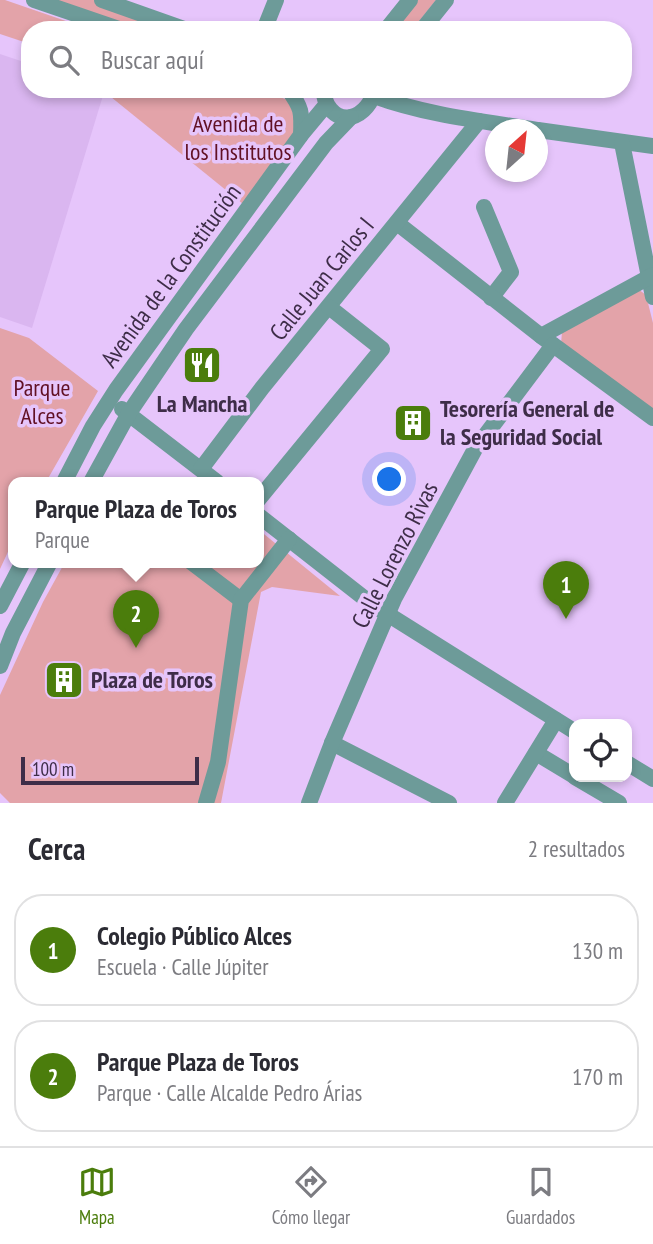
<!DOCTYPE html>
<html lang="es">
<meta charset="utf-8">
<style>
body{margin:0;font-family:"PT Sans Narrow",sans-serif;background:#f2f2f3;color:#2b2b33}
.controls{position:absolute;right:21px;bottom:21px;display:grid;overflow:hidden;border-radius:14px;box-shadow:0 4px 10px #0003}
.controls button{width:63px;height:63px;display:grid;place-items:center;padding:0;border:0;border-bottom:2px solid #e1e1e2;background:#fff;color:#2b2b33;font:35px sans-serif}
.compass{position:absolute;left:485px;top:119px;width:63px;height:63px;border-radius:50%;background:#fff;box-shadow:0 4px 10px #0003;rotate:27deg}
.scale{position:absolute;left:21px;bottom:18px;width:178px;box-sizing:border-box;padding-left:7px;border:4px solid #3e2d48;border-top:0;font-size:19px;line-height:24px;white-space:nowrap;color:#3e2d48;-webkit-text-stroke:5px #e6c5fb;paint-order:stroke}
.you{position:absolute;left:390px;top:480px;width:24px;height:24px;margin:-18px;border:5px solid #fff;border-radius:50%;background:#1a73e8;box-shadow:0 0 0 10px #1a73e833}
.badge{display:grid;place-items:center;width:46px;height:46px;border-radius:50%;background:#4b7d0c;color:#fff;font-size:23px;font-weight:700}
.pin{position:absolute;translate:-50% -58px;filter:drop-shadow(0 2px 4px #0008)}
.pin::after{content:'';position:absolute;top:37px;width:24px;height:21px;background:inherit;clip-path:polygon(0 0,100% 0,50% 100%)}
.popup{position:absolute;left:8px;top:477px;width:256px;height:91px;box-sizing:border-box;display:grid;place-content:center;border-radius:14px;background:#fff;filter:drop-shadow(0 2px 5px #0005);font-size:23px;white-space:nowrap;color:#7c7c81}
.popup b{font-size:26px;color:#2b2b33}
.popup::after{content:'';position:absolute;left:50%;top:100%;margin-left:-14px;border:14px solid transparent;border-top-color:#fff}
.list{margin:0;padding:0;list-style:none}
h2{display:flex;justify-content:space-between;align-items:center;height:91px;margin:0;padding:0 28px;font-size:30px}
h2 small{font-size:23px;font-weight:400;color:#7c7c81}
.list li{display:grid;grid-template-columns:46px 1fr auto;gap:21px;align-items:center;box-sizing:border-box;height:112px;margin:0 14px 14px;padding:0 14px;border:2px solid #e1e1e2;border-radius:28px}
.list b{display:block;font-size:26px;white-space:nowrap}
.list p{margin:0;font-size:23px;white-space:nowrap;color:#7c7c81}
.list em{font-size:23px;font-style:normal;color:#7c7c81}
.icon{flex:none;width:38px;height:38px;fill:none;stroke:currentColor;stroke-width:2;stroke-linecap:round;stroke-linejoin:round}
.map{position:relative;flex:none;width:653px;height:803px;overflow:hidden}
.search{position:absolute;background:#fff;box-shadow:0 4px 10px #0003;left:21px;right:21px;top:21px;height:77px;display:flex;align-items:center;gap:18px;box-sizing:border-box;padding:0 24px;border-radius:28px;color:#7c7c81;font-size:26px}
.sheet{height:343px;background:#fff}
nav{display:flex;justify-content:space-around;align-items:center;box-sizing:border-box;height:98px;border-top:2px solid #e1e1e2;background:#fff;font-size:19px;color:#7c7c81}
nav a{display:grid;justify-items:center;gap:4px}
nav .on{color:#4b7d0c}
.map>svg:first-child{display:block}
.built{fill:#dab6f0}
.green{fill:#e3a3a9}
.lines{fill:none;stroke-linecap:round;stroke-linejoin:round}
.minor{stroke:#6d9b99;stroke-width:16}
.labels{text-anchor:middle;stroke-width:7;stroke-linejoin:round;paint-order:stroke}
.park-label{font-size:24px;fill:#611024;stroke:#e6c5fb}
.street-label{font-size:24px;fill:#3e2d48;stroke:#e6c5fb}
.poi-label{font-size:24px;font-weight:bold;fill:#3e2d48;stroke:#e6c5fb;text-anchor:start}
</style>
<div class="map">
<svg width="653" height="803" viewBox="0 0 653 803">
<rect width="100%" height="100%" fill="#e6c5fb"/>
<polygon class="built" points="0,54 30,64 30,89 105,89 32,328 0,317"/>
<g class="green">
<polygon points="0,0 5,0 92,30 30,30 30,44 0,34"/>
<polygon points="34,0 102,0 187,30 122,30"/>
<polygon points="418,0 436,0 412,30 393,30"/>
<polygon points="111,89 260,89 300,105 301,135 248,208 111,97"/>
<polygon points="638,289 646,295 653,323 653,411 561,344 562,332"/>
<polygon points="0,328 29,338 98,391 46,482 13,482 13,541 0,569"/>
<polygon points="259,530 340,596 272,587 261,592 221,803 10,803 0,793 0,695 43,602 65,562 258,562"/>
</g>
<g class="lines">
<g class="minor">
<polyline points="34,0 122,30"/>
<polyline points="102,0 187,30"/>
<polyline points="264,30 276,0"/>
<polyline points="386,30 410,0"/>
<polyline points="422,30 446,0"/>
<path d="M288,89c14,19 14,23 13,46"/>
<path d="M325,89c-4,13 10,32 26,28 12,-3 22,-15 23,-28"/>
<path d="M374,96c52,19 108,25 163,34"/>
<polyline points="538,130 653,146"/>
<polyline points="622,143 653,297"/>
<polyline points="484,207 511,272 491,298"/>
<polyline points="397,223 541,336 653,418"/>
<polyline points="541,336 653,275"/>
<polyline points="122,409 217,482"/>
<polyline points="201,469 262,388 479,121"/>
<polyline points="64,482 93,426 116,390 301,135 326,105"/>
<polyline points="91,482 129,413 186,329 326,143 351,117"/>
<polyline points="258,500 382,349 329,307"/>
<polyline points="258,515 373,605 574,731"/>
<polyline points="191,562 241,600"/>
<polyline points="0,606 23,562"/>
<polyline points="0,666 13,633 50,562"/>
<polyline points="332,743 449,803"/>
<polyline points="536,753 574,776"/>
<polyline points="627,763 653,779"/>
<polyline points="575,777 619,803"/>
<polyline points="206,803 218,762 241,600 289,539"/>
<polyline points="309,803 332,743 394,599 475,449 553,345"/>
<polyline points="505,803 556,720"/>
</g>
</g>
<defs>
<g id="restaurant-square" transform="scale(2.0125)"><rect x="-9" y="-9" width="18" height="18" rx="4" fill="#4b7d0c" stroke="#e6c5fb"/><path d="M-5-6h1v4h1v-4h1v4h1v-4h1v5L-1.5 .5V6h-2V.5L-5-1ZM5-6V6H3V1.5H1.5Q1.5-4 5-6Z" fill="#fff"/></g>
<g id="building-square" transform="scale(2.0125)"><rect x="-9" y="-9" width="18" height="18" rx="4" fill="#4b7d0c" stroke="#e6c5fb"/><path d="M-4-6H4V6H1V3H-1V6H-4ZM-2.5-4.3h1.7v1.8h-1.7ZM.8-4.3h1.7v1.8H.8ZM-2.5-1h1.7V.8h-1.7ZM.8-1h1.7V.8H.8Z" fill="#fff"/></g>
</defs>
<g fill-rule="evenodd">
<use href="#restaurant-square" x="202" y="365"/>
<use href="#building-square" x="413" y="423"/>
<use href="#building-square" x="64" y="680"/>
</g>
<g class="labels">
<g class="park-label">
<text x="238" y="132">Avenida de<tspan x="238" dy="28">los Institutos</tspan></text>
<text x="42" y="396">Parque<tspan x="42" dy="28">Alces</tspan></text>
</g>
<g class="street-label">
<text transform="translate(171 276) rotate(-54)" y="8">Avenida de la Constitución</text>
<text transform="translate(322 279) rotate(-51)" y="8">Calle Juan Carlos I</text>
<text transform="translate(395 555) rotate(-63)" y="8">Calle Lorenzo Rivas</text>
</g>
<g class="poi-label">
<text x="202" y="412" text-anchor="middle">La Mancha</text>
<text x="440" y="417">Tesorería General de<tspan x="440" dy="28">la Seguridad Social</tspan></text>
<text x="91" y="688">Plaza de Toros</text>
</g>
</g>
</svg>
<div class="controls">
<button><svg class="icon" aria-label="locate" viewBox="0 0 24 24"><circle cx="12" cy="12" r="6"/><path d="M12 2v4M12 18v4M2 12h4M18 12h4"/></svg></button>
</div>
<svg class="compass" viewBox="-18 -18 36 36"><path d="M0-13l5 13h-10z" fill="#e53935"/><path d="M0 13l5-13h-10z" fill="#7c7c81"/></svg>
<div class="scale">100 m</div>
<div class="you"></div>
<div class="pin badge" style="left:566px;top:619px">1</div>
<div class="pin badge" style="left:136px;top:648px">2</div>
<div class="popup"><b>Parque Plaza de Toros</b>Parque</div>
<div class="search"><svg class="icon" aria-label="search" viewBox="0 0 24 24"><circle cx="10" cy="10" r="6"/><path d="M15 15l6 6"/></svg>Buscar aquí</div>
</div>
<section class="sheet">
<h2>Cerca<small>2 resultados</small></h2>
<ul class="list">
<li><span class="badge">1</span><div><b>Colegio Público Alces</b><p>Escuela · Calle Júpiter</p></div><em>130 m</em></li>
<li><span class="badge">2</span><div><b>Parque Plaza de Toros</b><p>Parque · Calle Alcalde Pedro Árias</p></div><em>170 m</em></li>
</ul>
</section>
<nav>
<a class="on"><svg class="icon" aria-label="map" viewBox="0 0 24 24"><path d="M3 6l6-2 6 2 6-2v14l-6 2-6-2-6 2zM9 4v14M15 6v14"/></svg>Mapa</a>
<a><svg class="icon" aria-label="directions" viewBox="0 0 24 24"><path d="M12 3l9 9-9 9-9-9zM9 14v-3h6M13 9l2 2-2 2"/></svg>Cómo llegar</a>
<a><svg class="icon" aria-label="saved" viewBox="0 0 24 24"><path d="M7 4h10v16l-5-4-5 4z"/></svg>Guardados</a>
</nav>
